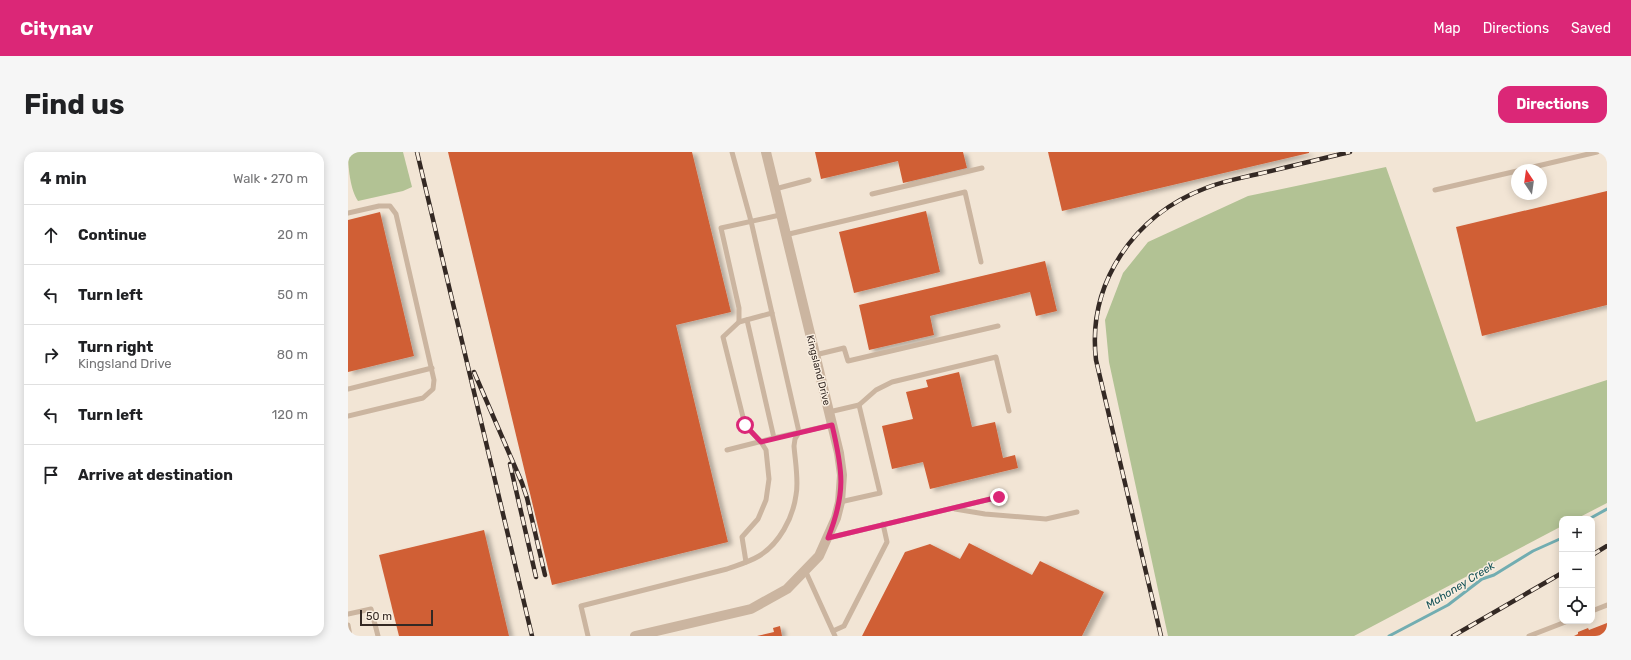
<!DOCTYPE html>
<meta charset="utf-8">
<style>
body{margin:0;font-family:Rubik,sans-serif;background:#f6f6f6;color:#202124}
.controls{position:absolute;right:12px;bottom:12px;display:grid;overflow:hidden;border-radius:8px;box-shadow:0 2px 10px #0003}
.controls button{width:36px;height:36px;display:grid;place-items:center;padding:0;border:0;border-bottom:1px solid #e0e0e0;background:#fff;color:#202124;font:20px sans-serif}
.compass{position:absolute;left:1163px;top:12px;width:36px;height:36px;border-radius:50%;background:#fff;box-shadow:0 2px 10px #0003;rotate:347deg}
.scale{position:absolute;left:12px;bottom:10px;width:73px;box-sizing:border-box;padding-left:4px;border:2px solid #342924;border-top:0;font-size:11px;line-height:14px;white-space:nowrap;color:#342924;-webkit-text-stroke:3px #faefe1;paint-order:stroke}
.stop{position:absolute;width:12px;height:12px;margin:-9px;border:3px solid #db2777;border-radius:50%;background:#fff}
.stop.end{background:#db2777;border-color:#fff;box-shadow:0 1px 4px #0008}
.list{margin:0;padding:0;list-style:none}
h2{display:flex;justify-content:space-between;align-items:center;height:52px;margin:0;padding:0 16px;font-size:17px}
h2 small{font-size:13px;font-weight:400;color:#757577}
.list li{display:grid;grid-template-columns:26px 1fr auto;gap:12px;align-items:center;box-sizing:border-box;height:60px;padding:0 16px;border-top:1px solid #e0e0e0}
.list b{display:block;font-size:15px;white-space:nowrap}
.list p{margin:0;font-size:13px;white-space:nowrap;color:#757577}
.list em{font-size:13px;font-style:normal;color:#757577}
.icon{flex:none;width:22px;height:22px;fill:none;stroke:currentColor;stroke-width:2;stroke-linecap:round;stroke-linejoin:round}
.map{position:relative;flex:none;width:1259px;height:484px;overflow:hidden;border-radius:12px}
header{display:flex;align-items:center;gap:24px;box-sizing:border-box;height:56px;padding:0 20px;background:#db2777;color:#fff}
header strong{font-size:19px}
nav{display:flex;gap:22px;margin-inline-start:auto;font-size:14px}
.intro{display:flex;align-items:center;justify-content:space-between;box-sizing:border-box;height:96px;padding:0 24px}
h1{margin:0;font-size:28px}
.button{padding:10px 18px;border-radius:12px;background:#db2777;color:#fff;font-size:14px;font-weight:700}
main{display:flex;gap:24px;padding:0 24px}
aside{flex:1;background:#fff;border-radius:12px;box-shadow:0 2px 10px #0003}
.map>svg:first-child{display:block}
.green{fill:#b2c294}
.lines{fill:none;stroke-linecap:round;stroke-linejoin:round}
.stream{stroke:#72adb1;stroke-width:3}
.building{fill:#d05e35;filter:url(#shadow)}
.service{stroke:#cbb5a0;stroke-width:5}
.minor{stroke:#cbb5a0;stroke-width:10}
.rail-casing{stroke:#342924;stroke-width:4.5}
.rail{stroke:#faefe1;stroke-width:3;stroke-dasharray:9;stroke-linecap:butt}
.route{stroke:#db2777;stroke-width:5}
.labels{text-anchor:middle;stroke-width:3;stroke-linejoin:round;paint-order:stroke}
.street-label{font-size:10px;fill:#342924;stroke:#faefe1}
.water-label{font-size:11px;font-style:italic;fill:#175358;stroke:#faefe1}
</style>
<header>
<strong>Citynav</strong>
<nav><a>Map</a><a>Directions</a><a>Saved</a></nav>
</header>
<div class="intro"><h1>Find us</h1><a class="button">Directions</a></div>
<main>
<aside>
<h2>4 min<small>Walk · 270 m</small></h2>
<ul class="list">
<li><svg class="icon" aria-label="ahead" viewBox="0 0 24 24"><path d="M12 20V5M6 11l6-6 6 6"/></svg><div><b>Continue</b></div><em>20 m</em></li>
<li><svg class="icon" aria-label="left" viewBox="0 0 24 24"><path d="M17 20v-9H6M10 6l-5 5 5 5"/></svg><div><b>Turn left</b></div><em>50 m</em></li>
<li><svg class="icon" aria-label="right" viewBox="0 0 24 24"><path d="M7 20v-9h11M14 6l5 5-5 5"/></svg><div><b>Turn right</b><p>Kingsland Drive</p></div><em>80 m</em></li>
<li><svg class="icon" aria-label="left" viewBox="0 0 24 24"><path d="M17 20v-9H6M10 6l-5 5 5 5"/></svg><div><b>Turn left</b></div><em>120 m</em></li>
<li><svg class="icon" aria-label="arrive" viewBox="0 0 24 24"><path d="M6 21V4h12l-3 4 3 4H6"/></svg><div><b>Arrive at destination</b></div></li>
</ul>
</aside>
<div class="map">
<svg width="1259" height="484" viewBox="0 0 1259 484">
<defs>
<filter id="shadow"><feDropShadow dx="4.5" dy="2.5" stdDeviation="2" flood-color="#0004"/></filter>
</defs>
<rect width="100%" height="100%" fill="#f2e5d5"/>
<g class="green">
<path d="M0,0h55l9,35 -9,4 -45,10c-8,-11 -10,-35 -10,-49z"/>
<polygon points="1038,15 1128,270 1259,228 1259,351 1228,367 1214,367 1214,374 1006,484 820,484 761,210 757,168 775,121 800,90 900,44"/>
</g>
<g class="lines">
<g class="stream">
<polyline points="1241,367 1259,357"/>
<polyline points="1041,484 1100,453 1134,427 1146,423 1185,399 1214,386"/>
</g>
</g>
<g class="building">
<polygon points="100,0 344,0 383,160 328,173 380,390 204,433"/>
<polygon points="467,0 615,0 619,16 555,31 550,9 473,27"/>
<polygon points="700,0 961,0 961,1 714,59"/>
<polygon points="1259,39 1259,153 1134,184 1108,75"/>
<polygon points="578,59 592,120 506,141 491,80"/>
<polygon points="32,60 66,204 0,220 0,68"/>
<polygon points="697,109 709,159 688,164 682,140 582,164 586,183 521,198 511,153"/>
<polygon points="611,220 624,275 647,270 655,306 667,303 670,316 582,337 575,310 544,317 534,274 565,267 558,240 580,235 578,228"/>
<polygon points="136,378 161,484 51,484 31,403"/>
<polygon points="621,391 684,423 692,409 756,440 734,484 514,484 557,400 582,392 612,407"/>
<polygon points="1259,471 1259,484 1226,484 1230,482 1230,480 1240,476 1241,478"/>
<polygon points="432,474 434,484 409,484 426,480 425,476"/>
</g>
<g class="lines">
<g class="service">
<polyline points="1172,18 1249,0"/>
<polyline points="427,37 461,28"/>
<polyline points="1087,38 1169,19"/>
<polyline points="524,42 634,16"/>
<polyline points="0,61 31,54 42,54 48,62 86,228 85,237 75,246 0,264"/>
<polyline points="437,83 617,40 633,110"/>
<polyline points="399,168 426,286 484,273"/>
<polyline points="391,170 424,161"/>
<polyline points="467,203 496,196 500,209 650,174"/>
<polyline points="0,237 84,216"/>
<polyline points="511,253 528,238 544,230 648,205 661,259"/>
<polyline points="481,260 511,253 532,341 492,350"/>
<polyline points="379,298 426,286"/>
<polyline points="607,357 637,362 698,367 729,360"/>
<polyline points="480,386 651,345"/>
<polyline points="398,410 394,385 410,367 418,348 421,327 418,298 413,290 397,273 375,185 391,170 391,156 373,76 432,63"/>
<polyline points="457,418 487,484"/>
<polyline points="1244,459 1259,453"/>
<polyline points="0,462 23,457 30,484"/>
<polyline points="0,473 2,484"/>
<polyline points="485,479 496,474 539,390 535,372"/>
<path d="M240,484l-7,-30 146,-37c11,-4 22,-7 32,-13 20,-12 34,-38 37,-61 3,-14 -1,-35 -2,-49l1,-7 4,-7 -48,-211 -19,-69"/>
<polyline points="1181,484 1220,469"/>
</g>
<polyline class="minor" points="287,484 403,457 439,437 471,404 488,366 492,350 494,323 491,301 418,0"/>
<g class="rail-casing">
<g id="rail">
<polyline points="69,0 184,484"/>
<polyline points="126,220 174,331 179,346 197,423"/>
<polyline points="162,312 188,425"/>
<polyline points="1244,403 1259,394"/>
<path d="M813,484l-65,-276c-9,-77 38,-145 110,-172 17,-7 35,-10 52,-14 31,-7 61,-15 92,-22"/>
<polyline points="1105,484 1214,421"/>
</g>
</g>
<use href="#rail" class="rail"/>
</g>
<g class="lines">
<path class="route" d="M397,273l16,17 71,-17c11,46 14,68 -4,113l171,-41"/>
</g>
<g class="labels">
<g class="street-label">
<text transform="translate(471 218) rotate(76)" y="4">Kingsland Drive</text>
</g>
<g class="water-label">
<text transform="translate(1112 433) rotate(-32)" y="4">Mahoney Creek</text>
</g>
</g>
</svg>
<div class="controls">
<button>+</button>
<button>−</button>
<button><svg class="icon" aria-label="locate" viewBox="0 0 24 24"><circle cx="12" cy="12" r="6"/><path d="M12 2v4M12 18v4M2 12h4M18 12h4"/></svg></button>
</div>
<svg class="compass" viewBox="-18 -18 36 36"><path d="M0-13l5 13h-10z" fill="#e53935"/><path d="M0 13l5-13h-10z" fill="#757577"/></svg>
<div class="scale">50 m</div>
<div class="stop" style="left:397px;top:273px"></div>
<div class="stop end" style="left:651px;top:345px"></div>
</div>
</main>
